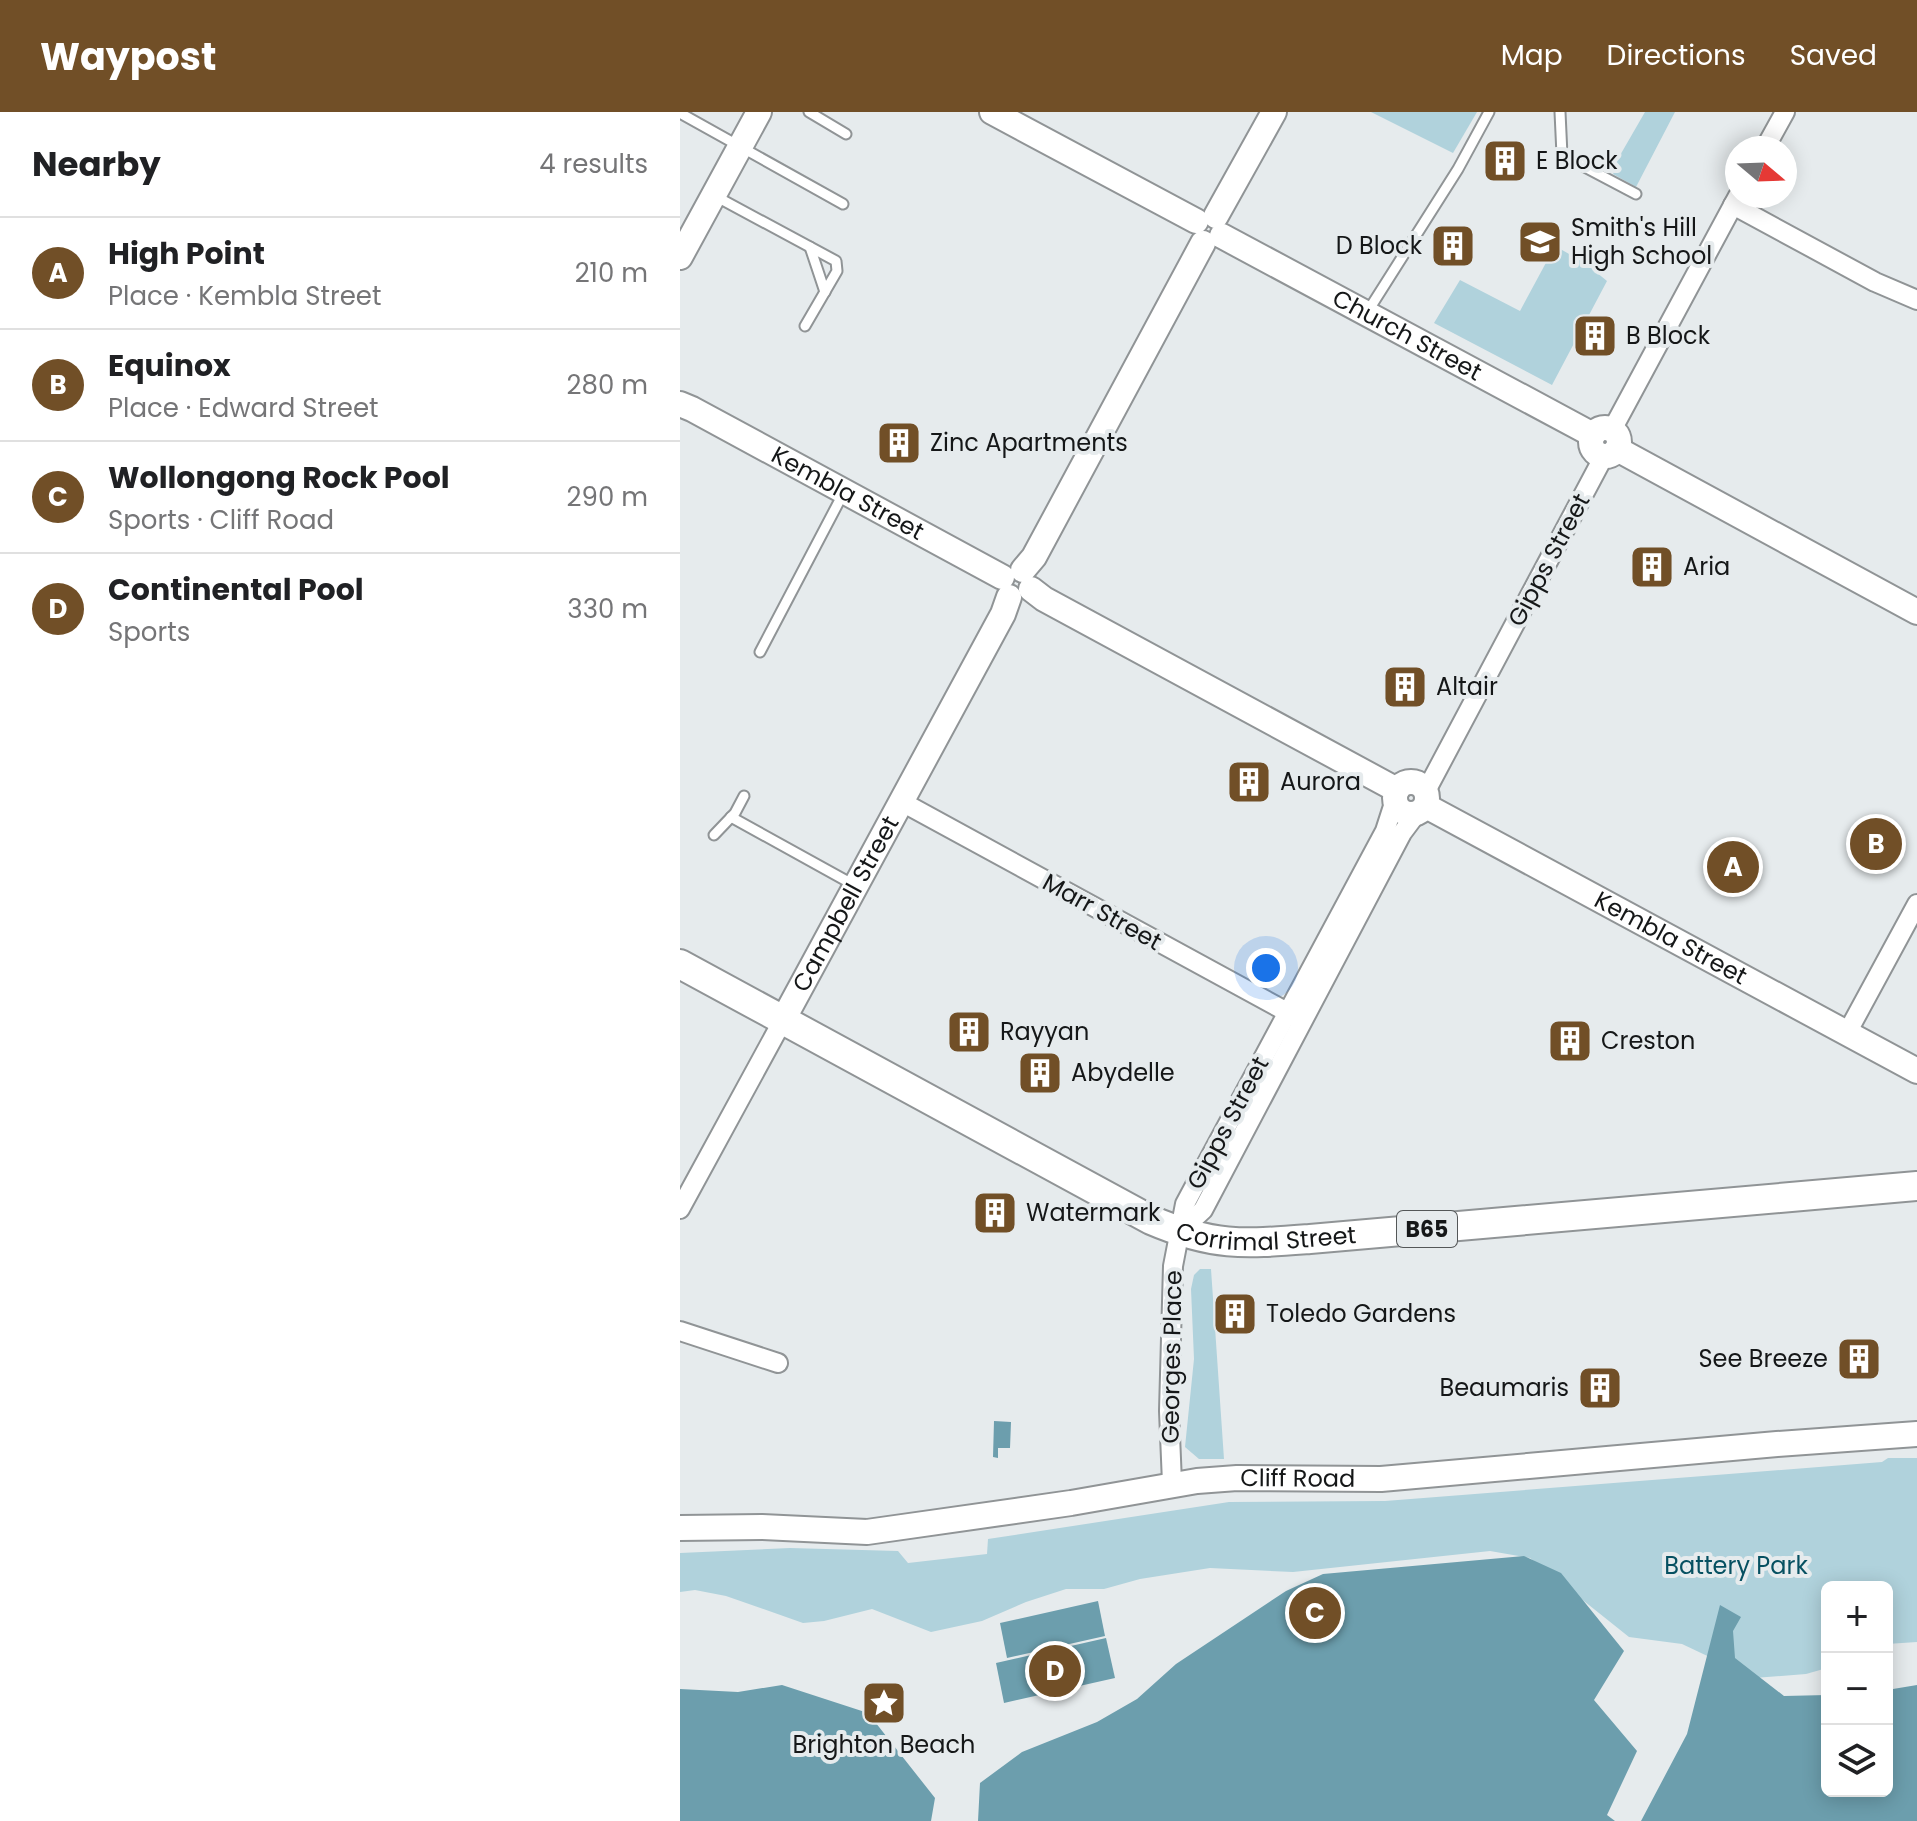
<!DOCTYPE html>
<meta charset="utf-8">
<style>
body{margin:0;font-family:Poppins,sans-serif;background:#f6f6f6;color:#202124}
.controls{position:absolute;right:24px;bottom:24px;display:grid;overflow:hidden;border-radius:12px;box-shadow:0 4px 20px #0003}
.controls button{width:72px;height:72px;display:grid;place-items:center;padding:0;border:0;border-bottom:2px solid #e0e0e0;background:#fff;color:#202124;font:40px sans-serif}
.compass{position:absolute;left:1045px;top:24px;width:72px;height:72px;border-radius:50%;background:#fff;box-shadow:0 4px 20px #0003;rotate:109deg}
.you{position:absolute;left:586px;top:856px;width:28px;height:28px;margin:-20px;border:6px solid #fff;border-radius:50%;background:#1a73e8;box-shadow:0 0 0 12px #1a73e833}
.badge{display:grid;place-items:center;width:52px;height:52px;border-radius:50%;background:#714f27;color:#fff;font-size:26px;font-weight:700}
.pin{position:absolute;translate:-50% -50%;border:4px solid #fff;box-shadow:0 2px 8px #0006}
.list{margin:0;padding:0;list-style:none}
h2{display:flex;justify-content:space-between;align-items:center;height:104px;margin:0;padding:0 32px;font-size:34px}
h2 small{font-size:26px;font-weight:400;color:#757577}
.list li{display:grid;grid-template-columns:52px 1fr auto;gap:24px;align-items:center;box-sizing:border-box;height:112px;padding:0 32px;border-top:2px solid #e0e0e0}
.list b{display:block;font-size:30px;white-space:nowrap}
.list p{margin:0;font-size:26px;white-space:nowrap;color:#757577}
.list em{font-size:26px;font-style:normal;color:#757577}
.icon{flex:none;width:44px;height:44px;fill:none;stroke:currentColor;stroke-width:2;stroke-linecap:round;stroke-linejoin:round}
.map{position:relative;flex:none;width:1237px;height:1709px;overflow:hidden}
header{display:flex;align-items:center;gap:48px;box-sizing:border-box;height:112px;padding:0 40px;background:#714f27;color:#fff}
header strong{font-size:38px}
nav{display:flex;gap:44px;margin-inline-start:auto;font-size:28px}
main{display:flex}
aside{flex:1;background:#fff}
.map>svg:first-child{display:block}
.green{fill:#b0d2dc}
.water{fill:#6c9ead}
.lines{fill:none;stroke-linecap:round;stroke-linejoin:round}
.lane-casing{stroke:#909496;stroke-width:13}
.street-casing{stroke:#909496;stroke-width:22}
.secondary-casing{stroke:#909496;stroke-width:28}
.primary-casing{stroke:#909496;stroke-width:32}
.lane{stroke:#fff;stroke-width:9}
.street{stroke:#fff;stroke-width:18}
.secondary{stroke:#fff;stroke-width:24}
.primary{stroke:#fff;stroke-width:28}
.labels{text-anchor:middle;stroke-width:8;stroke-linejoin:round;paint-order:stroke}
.shield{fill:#e6ebed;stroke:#545758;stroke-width:2}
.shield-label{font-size:22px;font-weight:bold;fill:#151718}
.poi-label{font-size:24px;fill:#151718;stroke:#e6ebed;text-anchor:start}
.street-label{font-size:24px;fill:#151718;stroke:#e6ebed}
.park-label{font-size:24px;fill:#065061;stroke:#e6ebed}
</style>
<header>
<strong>Waypost</strong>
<nav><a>Map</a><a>Directions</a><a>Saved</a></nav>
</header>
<main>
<aside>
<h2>Nearby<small>4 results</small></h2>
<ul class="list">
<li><span class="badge">A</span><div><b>High Point</b><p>Place · Kembla Street</p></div><em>210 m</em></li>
<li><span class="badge">B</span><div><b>Equinox</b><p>Place · Edward Street</p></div><em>280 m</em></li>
<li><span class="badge">C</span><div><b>Wollongong Rock Pool</b><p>Sports · Cliff Road</p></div><em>290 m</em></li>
<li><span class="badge">D</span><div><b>Continental Pool</b><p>Sports</p></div><em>330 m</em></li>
</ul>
</aside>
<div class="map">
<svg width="1237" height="1709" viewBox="0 0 1237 1709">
<rect width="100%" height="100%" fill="#e6ebed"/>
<g class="green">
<polygon points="691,0 797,0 773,41"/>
<polygon points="965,0 995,0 956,75 933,62 938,53 935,52"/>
<polygon points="875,134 905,151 927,169 872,273 754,211 780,168 840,199"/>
<polygon points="520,1157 531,1157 544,1347 519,1347 505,1335 514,1247 511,1177 514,1163"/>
<polygon points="1208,1346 1237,1346 1237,1530 1207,1532 1207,1475 1147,1475 1147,1556 1126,1562 1074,1566 1002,1532 949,1525 850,1446 810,1439 613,1460 530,1456 460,1467 424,1477 386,1477 346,1490 302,1509 251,1520 192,1497 144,1509 123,1511 46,1484 15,1478 0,1480 0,1441 110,1436 218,1439 228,1451 307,1442 308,1427 549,1390 705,1389 1202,1350"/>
</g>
<g class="water">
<polygon points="314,1309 331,1310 330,1336 318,1336 318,1346 313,1345"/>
<polygon points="844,1444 881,1461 944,1539 914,1588 957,1639 927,1703 935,1709 298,1709 300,1671 342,1640 417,1610 457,1587 496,1552 606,1479 643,1462"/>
<polygon points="418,1489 425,1524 327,1546 320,1511"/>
<polygon points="1040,1493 1061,1505 1053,1519 1055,1546 1104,1584 1147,1583 1147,1679 1207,1679 1207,1578 1237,1573 1237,1709 961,1709 1007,1622"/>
<polygon points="426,1526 435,1566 324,1591 316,1551"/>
<polygon points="102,1573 188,1601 255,1686 251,1709 0,1709 0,1577 58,1580"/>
</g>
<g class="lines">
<g class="lane-casing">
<g id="lane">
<polyline points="129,0 166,22"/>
<polyline points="880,0 882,43 956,82"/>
<polyline points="0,1 163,92"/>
<polyline points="37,85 156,149 157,159 125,214"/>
<polyline points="130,135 145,180"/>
<polyline points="688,199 778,57 809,0"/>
<polyline points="80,540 164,380"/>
<polyline points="51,705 174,773"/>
<polyline points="34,723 55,701 64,684"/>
</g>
</g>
<g class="street-casing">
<g id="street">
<polyline points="1085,36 1105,0"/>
<polyline points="1053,93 1195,170 1237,188"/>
<polyline points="932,318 1058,84"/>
<polyline points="746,679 924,344"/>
<polyline points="222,690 618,906"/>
<polyline points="1167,921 1237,792"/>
<polyline points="0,1097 103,908"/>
<polyline points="499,1120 523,1098 722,721 737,701"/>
<polyline points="0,1219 98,1251"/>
<polyline points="492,1371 489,1299 493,1154 505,1092 705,719 715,688"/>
</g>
</g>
<g class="secondary-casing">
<g id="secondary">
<polyline points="312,0 516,109"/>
<polyline points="536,104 594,0"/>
<path id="s1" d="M542,124l371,199"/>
<polyline points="0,145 79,0"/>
<path id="s2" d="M0,292l12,5 310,168"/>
<circle cx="925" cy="330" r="14"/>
<polyline points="937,337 1237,500"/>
<polyline points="343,458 354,445 523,131"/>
<polyline points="351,477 364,487 717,678"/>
<circle cx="731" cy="686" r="16"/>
<path id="s3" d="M746,694l491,265"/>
<path id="s4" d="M103,908l220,-406 6,-17"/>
<path id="s5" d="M0,1416l82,-1 105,5 204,-29 126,-22 40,-3 144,1 396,-35 140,-10"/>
</g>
</g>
<g class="primary-casing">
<g id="primary">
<path id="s6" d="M0,852l471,256c63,27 93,24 159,19l607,-53"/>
</g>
</g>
<use href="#lane" class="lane"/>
<use href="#street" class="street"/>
<use href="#secondary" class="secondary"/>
<use href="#primary" class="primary"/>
</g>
<defs>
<g id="building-square" transform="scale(2.3)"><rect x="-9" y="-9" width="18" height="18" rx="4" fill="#714f27" stroke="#e6ebed"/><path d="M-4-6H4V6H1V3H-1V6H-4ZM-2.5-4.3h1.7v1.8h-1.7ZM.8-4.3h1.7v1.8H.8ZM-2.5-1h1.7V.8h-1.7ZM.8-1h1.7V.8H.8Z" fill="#fff"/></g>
<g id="school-square" transform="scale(2.3)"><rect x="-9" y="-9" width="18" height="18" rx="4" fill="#714f27" stroke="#e6ebed"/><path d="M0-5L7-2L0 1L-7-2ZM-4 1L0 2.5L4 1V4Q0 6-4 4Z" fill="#fff"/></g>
<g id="sight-square" transform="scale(2.3)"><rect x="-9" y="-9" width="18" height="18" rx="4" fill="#714f27" stroke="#e6ebed"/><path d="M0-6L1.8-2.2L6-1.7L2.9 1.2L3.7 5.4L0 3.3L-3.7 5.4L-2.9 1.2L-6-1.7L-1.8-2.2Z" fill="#fff"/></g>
</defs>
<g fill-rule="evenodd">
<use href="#building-square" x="825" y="49"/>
<use href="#school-square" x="860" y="130"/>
<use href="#building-square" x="773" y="134"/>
<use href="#building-square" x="915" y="224"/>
<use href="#building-square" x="219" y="331"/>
<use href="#building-square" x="972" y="455"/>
<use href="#building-square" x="725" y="575"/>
<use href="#building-square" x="569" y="670"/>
<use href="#building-square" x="289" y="920"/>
<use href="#building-square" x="890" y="929"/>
<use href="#building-square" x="360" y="961"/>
<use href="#building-square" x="315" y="1101"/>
<use href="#building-square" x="555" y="1202"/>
<use href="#building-square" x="1179" y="1247"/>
<use href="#building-square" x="920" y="1276"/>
<use href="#sight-square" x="204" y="1591"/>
</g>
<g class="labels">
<rect class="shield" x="717" y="1099" width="60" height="36" rx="6"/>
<g class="shield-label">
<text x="747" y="1125">B65</text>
</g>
<g class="poi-label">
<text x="856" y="57">E Block</text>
<text x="891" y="124">Smith's Hill<tspan x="891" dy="28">High School</tspan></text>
<text x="742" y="142" text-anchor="end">D Block</text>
<text x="946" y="232">B Block</text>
<text x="250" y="339">Zinc Apartments</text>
<text x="1003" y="463">Aria</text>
<text x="756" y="583">Altair</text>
<text x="600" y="678">Aurora</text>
<text x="320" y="928">Rayyan</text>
<text x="921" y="937">Creston</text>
<text x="391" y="969">Abydelle</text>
<text x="346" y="1109">Watermark</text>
<text x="586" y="1210">Toledo Gardens</text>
<text x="1148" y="1255" text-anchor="end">See Breeze</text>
<text x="889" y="1284" text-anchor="end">Beaumaris</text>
<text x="204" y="1641" text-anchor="middle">Brighton Beach</text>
</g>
<g class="street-label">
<text dy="8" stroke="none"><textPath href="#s1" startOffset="210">Church Street</textPath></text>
<text dy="8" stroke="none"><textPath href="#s2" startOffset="190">Kembla Street</textPath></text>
<text transform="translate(869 448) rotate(-62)" y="8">Gipps Street</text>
<text dy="8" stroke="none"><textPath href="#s4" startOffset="132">Campbell Street</textPath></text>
<text transform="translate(422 800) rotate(29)" y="8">Marr Street</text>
<text dy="8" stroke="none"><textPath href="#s3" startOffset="278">Kembla Street</textPath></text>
<text transform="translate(548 1011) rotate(-62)" y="8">Gipps Street</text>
<text dy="8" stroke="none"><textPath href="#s6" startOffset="654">Corrimal Street</textPath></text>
<text transform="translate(492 1245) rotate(-89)" y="8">Georges Place</text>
<text dy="8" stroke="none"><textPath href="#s5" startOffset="622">Cliff Road</textPath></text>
</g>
<g class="park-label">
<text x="1056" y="1462">Battery Park</text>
</g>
</g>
</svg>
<div class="controls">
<button>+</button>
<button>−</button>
<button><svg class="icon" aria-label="layers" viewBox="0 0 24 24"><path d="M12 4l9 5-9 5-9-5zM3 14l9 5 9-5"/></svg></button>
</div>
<svg class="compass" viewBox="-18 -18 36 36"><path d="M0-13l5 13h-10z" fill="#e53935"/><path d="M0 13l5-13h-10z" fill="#757577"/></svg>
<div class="you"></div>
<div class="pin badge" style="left:1053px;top:755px">A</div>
<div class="pin badge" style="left:1196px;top:732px">B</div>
<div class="pin badge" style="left:635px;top:1501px">C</div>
<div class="pin badge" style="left:375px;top:1559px">D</div>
</div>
</main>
